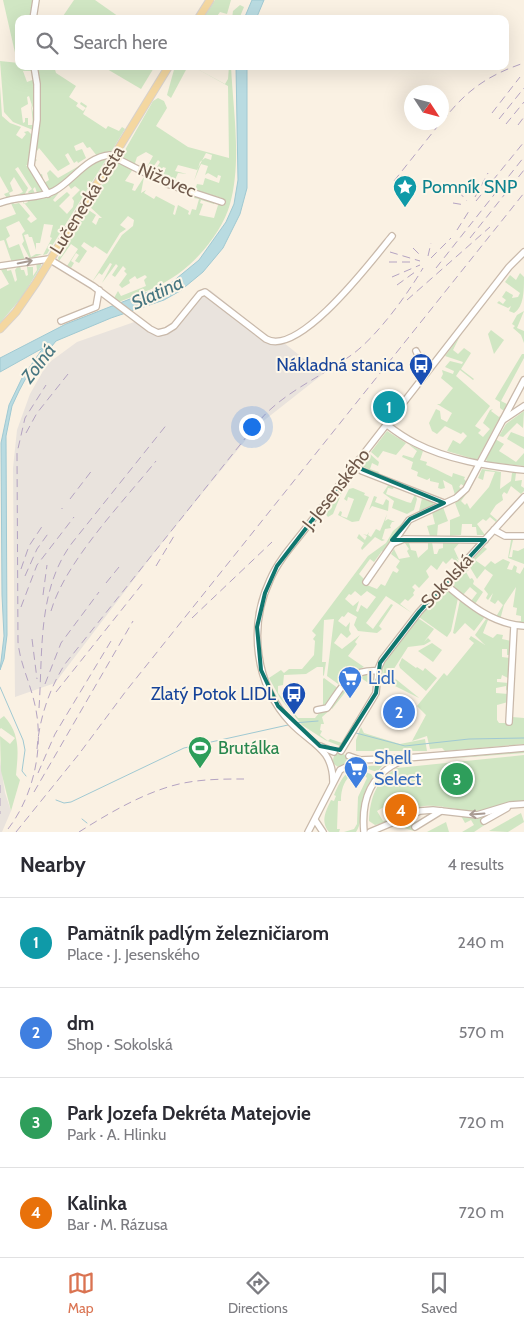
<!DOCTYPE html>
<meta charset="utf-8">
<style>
body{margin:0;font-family:Cabin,sans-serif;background:#f2f2f3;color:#2b2b33}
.compass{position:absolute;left:404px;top:85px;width:45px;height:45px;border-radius:50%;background:#fff;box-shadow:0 5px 20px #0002;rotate:126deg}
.you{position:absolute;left:251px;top:426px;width:18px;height:18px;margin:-12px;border:4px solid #fff;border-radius:50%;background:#1a73e8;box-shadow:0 0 0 8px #1a73e833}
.badge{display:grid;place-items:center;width:32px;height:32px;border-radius:50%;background:#da7351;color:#fff;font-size:16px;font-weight:700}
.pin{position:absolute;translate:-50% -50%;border:2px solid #fff;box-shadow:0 1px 5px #0006}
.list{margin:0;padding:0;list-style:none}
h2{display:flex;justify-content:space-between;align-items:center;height:65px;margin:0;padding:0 20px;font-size:21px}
h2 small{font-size:16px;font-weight:400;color:#7c7c81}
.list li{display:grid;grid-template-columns:32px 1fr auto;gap:15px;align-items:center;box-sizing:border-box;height:90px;padding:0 20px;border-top:1px solid #e1e1e2}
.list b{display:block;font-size:19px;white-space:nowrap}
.list p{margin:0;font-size:16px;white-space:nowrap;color:#7c7c81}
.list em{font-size:16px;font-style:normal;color:#7c7c81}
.icon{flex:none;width:28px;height:28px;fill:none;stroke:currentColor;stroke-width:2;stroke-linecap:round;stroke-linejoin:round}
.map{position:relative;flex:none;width:524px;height:832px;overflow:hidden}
.search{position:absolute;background:#fff;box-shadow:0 5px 20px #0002;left:15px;right:15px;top:15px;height:55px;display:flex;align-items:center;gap:12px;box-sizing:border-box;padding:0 18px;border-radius:10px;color:#7c7c81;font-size:19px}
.sheet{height:425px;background:#fff}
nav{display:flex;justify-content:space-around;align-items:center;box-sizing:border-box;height:70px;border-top:1px solid #e1e1e2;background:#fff;font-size:14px;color:#7c7c81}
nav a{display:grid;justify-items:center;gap:2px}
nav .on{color:#da7351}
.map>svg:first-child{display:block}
.industrial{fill:#e9e3dd}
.green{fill:#d0e6c3;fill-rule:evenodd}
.water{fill:#b9dbe1;stroke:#a0c9d2}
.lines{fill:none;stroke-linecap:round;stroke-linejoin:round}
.stream{stroke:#a0c9d2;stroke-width:1}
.minor-casing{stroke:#c9b9aa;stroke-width:8}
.major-casing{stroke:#d7d1cd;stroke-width:9}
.minor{stroke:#fff;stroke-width:5.5}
.major{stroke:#f4d7a0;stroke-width:7}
.rail{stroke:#b4a3c2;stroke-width:1;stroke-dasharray:8 5;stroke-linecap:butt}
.oneway{stroke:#a99b93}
.marked{fill:none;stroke:#0f766e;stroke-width:4;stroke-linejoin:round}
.labels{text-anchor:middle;stroke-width:4;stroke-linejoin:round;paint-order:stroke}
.street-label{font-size:18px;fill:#6f594b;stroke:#fdf6e8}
.culture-label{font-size:18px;fill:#0d838f;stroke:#fdf6e8;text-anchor:start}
.transit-label{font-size:18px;fill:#164399;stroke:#fdf6e8;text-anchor:end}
.shop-label{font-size:18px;fill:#366cbe;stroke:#fdf6e8;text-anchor:start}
.leisure-label{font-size:18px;fill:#27864d;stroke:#fdf6e8;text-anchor:start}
.water-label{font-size:19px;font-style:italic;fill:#477681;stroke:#fdf6e8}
</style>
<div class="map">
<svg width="524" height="832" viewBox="0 0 524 832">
<rect width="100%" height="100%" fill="#faf1e3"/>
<g class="industrial">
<polygon points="210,290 270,338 279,339 323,374 257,426 157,549 55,683 15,697 13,468 17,430 30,394 47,364 77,342 140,320 156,328 165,328 173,323 199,292"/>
<polygon points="0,760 5,793 11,811 2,832 0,832"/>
</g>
<g class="green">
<polygon points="3,0 34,0 30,19 19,19 19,56 16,57"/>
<polygon points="74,0 95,0 122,19 61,19"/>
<polygon points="215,0 231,0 227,14 220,12 215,19 203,19"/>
<polygon points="240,5 244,7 239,19 232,19 233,11"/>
<polygon points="0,61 19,63 19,66 32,68 34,78 32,71 23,71 27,82 35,79 35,115 29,96 27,97 28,104 21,108 23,123 25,122 25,118 28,118 28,125 33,125 31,104 35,120 33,130 13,122 4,112"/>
<polygon points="36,66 54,66 56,73 76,86 69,97 78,103 76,106 83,111 86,108 80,104 81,102 87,106 83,114 106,129 108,126 119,131 122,127 125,129 111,152 101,155 89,162 97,156 90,147 87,148 83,142 74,146 76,151 82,149 86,158 78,163 77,161 74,163 68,153 65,155 70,164 58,171 39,148 33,157 37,160 33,163 36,172 32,162 38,117"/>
<polygon points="109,66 155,66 141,89 107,69"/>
<polygon points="175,66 188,66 171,98 167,95"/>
<path d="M192,66l33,18 3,-5 1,-13h2c2,44 11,95 -1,138 -7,26 -31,55 -52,70 -18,13 -39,20 -59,28l-5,-4 4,-7 3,5 25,-10 -2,-6 3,-3 -2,-2 -8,4 -2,-3 -6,4 1,3 -8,5 -3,-3 8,-11 -3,-3 2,-2 -3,-3 -8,11 -3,-2 6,-9 -2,-2 -14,19 10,-19 -2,-1 -8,12 -3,-2 -7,9 30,-47 11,-9 1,-6 -6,-4 -8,9 6,4 -6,4 -13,21 -12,-8 -2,2 -9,-6 -3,4 6,5 -8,12 -4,-2 4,-6 -3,-2 -5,8 3,2 -3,5 -4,-2 11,-17 -7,-5 -12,17 -1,-3 29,-49 9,6 -4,7 4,3 3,-7h3l-13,-12 28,-45 16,8 -8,12 9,3 -2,6 3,1 9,-14 -3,16 5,-3 -2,3 10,6 2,-3 19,10 -2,8 2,1 3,-10 11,6 -1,3 2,1 2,-6 4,1 3,-11 -5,-1 1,-3 20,6 -1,3 -13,-4 -1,3 3,1 -4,11 15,3 5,-16 4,-1 -1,-3 -27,-8 2,-6 6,1 2,-7 14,5 2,-7 -3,-1 -1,3 -9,-5 -3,2 3,-9 -7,-2 -7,17 6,-19 5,-4 6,2 1,-5 -6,-2 -9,17 -19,-5 -3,6 12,3 -9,-1 -3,7 5,2 -1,3 -24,-9 6,2 5,-10 -3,-1 -2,4 -7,1 6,-10 -2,-2 -7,10 -8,-2 4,-1 6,-11 -7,-4 -9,5 -2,6 2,3 -16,-9 32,-56 5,-3 6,3 3,7 -11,18 32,21 41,11 -1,-72z"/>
<polygon points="0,86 2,116 10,123 21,127 16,135 22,139 26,134 24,132 28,131 32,135 29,165 26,165 44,189 42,192 37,193 35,187 33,189 35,194 29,194 28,192 32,189 18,167 15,169 28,188 25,194 17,195 23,192 14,177 10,183 13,191 9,193 11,197 7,198 4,194 9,192 0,176"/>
<path d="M102,158h5l-60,96 -4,1 9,-17 -2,-1 3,-12 -9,-1 -4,19h-4v7l-4,-13h-3l-1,-3 -4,1 7,22 5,-3h6l-12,5 -8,-15 2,-3 -2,-7 3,-3 -6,-10 -13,6 4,9 -4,3 3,9 10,-4 6,16 -13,3 -8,-23 -4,1v-21l16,-6 -6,-13 10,-3 4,6 4,-2 -1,-3 22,-4 2,2 10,-7 -8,10 2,2 12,-10 3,3 -11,11 8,8 6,-7 1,-6 -2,-3 8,-8 -5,-4 -4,3 -4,-6 16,-14zM21,199l16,20 -6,4 -4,-4 3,-3 -11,-13 -5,1 -2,-3z"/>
<polygon points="86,162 59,186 49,191 39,175 42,174 44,183 49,180 47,173 50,170 58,178"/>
<polygon points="36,262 41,263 41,266 22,297 0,323 0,289 9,284 0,268 7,267 7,271 11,270 15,282 17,280 15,270 18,266 20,266 21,270 24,270 26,276 28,275 27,267 33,267 33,276 37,270"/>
<path d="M520,273l4,4c0,13 0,30 -10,36l-5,-2 2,-5 -3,2 -11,-5 2,-2 4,3 3,-4 -4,-3 4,-6 7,4 -1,3 6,-1 2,-4 -15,-11 5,-7 6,5z"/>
<polygon points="524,311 517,328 524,331 524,343 521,335 513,328 515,326 512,324 517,315"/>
<polygon points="491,330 504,340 494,354 488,334"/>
<polygon points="460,336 453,350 458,354 464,348 471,353 461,369 474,379 473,380 460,370 456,376 490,406 475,426 481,430 478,433 483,437 490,429 483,423 490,410 493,409 491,411 499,417 501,415 477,460 447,451 453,440 460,444 467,436 463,432 461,434 445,426 437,434 432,431 429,423 436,409 440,411 441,419 447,422 452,413 437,404 440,404 453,388 441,378 443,374 442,370 453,374 454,371 445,367 450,361 462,364 463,362 445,356"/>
<polygon points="522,354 524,354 524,358 501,401 507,404 504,411 500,408 500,402 495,399"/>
<polygon points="386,404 390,405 391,409 382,418 379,412"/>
<polygon points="524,411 523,428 517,423 503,437 499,436 506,424"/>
<polygon points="387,431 406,443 396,455 383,451 378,458 371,452"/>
<polygon points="511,432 524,437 524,449 507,439"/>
<polygon points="495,439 504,444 499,451 516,462 524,453 524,466 487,462 486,459"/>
<path d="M408,444l15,7 -3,9 7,2 -1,3c11,4 19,9 26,12l1,-4 12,4 -1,2 3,3 -3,4 -3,-2 -2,3 3,2 -7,6 -3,-10 -9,-5 2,8 -4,1 -3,-1 1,-5 -9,-2v-3l-3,2 -10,-4 1,-4 -7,-3 2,-7 -11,-5 1,-2 10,3 4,-7z"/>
<polygon points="370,454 379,462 378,466 372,463 370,469 379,472 378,474 362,466"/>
<polygon points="482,469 501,472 500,489 511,481 512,473 516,473 515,481 522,480 521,486 524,488 524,491 521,494 511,486 507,494 504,492 502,495 503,500 496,505 490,514 497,520 496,522 490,517 486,521 483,519 477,524 485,535 477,535 476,527 472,527 472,524 462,524 461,535 450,536 450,520 460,516 455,503 467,493 461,501 465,505 467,503 470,509 489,487 495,472 485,471 483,480 478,478"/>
<polygon points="389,484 394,486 393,489 388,488 386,494 407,502 411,503 415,494 417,499 414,510 407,514 392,508 394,501 383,493"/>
<polygon points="345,485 333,514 328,517 324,512"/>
<polygon points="353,488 365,493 364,495 369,497 359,521 352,522 338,515 340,511 342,512 341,516 347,518 354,499 348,497 347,501 344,499 349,489"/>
<polygon points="374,496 377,497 375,502 383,505 386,499 389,501 388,511 372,506 369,510"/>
<polygon points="422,498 433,502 434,505 419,511"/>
<polygon points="443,507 448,521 438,525 437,536 430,536 427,526 435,524 432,512"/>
<polygon points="387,514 385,521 388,519 395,522 392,522 390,526 391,528 385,529 382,539 385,540 382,541 375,537 362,550 361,548 364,543 357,538 359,534 365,540 367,536 363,534 367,535 369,532 368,535 371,537 376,529 380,531"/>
<path d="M406,520l-22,32 -2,-1 -8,11 -4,-3 -11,15 5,5 -2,4 15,6 4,-5 4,2 8,-15 4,2 2,-3 -3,-3 4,-6 -9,-7 3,-5 5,10 11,-2 -3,-6 2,-2 -4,-6h4l2,7 5,1 2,7 10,-9v-7h4l2,12h3l2,-5 4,-1v-7h18l-7,8 5,11 -3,-2 3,4 -1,2 -6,-6 -6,6 -3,-3 -6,9 -6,-5 -5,6 3,6 -10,11 -4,-4 -3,3 3,3 -2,3 1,2 -6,6 -3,-2 -5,5 12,9 -26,-17 -20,27 7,6 18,-25 2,1 -14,21 3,3 -5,4 -19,-2 -4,-6 3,-8 -9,-5 -4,5 -2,-1 -4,5 8,6 4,-5 -1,8 2,4 -4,4 -6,-5 -7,10 8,6 18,-14 -5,7 2,2 -9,12 16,11 -14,6 -9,13 -14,-10 7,-57 -10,1 -2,42h4l-2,13 -1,1v-9h-6l-11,7 -22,1 -1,10 -5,1v7l20,25h17l5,-6 10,-2 -8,7 2,7h-3l-1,6 2,1 -2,4 8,6 2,-2 12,4 12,-19 -2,-1h3l-14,22 -1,1 -15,-6 -23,-15 -22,-27 -11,-20 12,-8 3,3 5,-4h13l12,-14 1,-14 -2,-2 3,-4 -4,-4 56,-75 18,-13 7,-12zM355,591l6,5 6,-5 9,6 -9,12 -6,-4 -3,7 -2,-1 3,-10 -6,5 -8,-7 4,-5 2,1z"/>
<polygon points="511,540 513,540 509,557 512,557 513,550 518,551 524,548 524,564 508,558"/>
<polygon points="484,547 487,549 475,560 485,567 491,561 495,564 503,559 510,562 507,569 512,570 514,565 517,567 516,572 520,574 524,567 524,623 514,622 521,621 521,616 516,615 517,608 513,607 516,587 504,605 500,620 491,614 497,615 503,605 498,600 495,604 490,601 493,593 488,600 486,598 488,594 484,589 493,575 485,569 477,579 468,564"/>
<polygon points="466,566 469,570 466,572 470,579 472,578 474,581 473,584 483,592 475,604 471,601 477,593 470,587 463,595 452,585"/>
<polygon points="447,589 458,598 451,631 447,637 419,617 444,590"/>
<polygon points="460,600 489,619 483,616 484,618 474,631 465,623 455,634 453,633"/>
<polygon points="418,618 434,629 424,642 428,638 431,641 424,645 408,647 388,678 383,678 384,664 382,678 380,678 382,665"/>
<polygon points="486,619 488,620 483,633 493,638 497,634 503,635 502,639 511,641 510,655 507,655 507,649 502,649 502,657 510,658 508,678 502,675 501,679 497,679 497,682 509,683 508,691 506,690 506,686 496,688 496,693 508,694 508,702 497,705 497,720 499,723 511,723 512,717 524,718 524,744 445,751 442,748 430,749 427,736 412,741 426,715 417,706 444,673 447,676 474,643 469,639 471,636 485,645 475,635"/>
<polygon points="432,643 442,650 433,662 418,651"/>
<polygon points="402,658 416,668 417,667 423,671 425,668 437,678 426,691 400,668 399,665"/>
<polygon points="368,672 374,678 375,683 373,686 358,676 332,709 330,707 353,678 357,674"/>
<polygon points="392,676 418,697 419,698 393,685 389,680"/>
<polygon points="324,678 339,689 323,709 323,679"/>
<path d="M4,716c17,19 14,37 12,59l4,5 -9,31 -10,-40 -1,-35 10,8 5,-6 -14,-10 -1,1v-10z"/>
<polygon points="361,727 364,733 400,744 425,739 427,751 356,751 356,740"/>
<polygon points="524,751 524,753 445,759"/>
<circle cx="340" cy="760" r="7"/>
<path d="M524,755v46c-18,-1 -33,10 -50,10 -20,0 -49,-13 -66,2l-1,-2 5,-3 -3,-5 -7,3 -5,-7 -20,12 6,10 4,-1 1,2 -13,3 -6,-4c1,-23 7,-41 28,-53z"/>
<path d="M383,765l-6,7 -12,-4c-17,4 -24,16 -24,33h-3l-1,28h3l-1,3h-10c-9,-11 -3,-21 2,-32l3,1 2,-5 -2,-1c12,-29 20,-28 49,-30z"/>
<path d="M365,772l6,2 2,3c-16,21 -7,40 -17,55h-12l10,-3 3,-5 1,-27 9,-19 -4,-4z"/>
<polygon points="521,813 524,822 508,832 489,831"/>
<polygon points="460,814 485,815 489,822 474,832 462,832 474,825 471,820 465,823"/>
<polygon points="406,819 407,822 414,819 419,828 414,831 404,828 401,822"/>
<polygon points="446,822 449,832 427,832"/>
</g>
<g class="water">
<polygon points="252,0 264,0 256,19 244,19"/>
<polygon points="236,66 247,66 247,188 240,214 223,248 203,272 180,291 164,300 111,318 56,341 26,378 19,391 12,406 6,436 7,635 4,659 0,670 4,636 2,595 1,443 9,405 22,378 43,348 0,372 0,358 66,324 171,283 199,260 226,222 234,204 238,180"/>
</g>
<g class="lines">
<g class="stream">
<polyline points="0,687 23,740 25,750 22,771 26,776"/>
<polyline points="294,723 318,721"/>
<polyline points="356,733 405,746 469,739 524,738"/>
<polyline points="56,800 64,803 71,802 184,748 288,725"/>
<polyline points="82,819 87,823"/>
</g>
<g class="minor-casing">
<g id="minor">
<polyline points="33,19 36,0"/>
<polyline points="34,66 37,84 37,120 31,166 48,194"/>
<path d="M0,203c18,-7 39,-4 54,-12 19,-10 32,-34 56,-36l57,29 55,18"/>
<path d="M0,266l49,-7 44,27 57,43 8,4 8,-2 8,-5 26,-32 5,-2 61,47c33,19 107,-80 126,-103"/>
<polyline points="61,321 96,307 99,290"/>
<polyline points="416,351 419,357 430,367"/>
<polyline points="503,420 524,406"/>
<path d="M386,424c9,7 19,14 29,19 33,17 72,23 109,27"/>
<polyline points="354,466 362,471 444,503"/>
<polyline points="494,530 505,536 524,536"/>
<polyline points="394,543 404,539 485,540"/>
<polyline points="366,582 409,520 456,498 466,489 524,380"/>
<path d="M445,584c24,20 47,40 79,42"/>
<path d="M317,710l10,-2c16,-22 21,-39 51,-37"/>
<polyline points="509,722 514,626"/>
<polyline points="320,746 334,752"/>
<polyline points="341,751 376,693 378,669 382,660 419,612 524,497"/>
<polyline points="349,756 360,760 407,758 524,748"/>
<path d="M333,782c0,-34 -22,-38 -42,-59 -36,-38 -43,-96 -21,-143 7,-17 20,-32 32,-47l207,-266 15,-15"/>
<polyline points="315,820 323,832"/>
<polyline points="484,821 507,808"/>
<polyline points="415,827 441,811"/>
<polyline points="308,832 340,770 360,760"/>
<path d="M364,832c-3,-34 7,-58 39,-72"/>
<polyline points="370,832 420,811 433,810 477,815 510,805 524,804"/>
</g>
</g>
<g class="major-casing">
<g id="major">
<polyline points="198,19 210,0"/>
<polyline points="0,329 16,312 36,283 169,66"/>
</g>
</g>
<use href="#minor" class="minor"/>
<use href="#major" class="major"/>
<g class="rail">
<polyline points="492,113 520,77"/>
<polyline points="499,119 524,88"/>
<path d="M442,122c23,-31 46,-47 82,-59"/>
<polyline points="506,124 524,102"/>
<polyline points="518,125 524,117"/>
<polyline points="394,181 441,122"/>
<polyline points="458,191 467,201"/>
<polyline points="475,197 488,173"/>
<polyline points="476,201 524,142"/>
<polyline points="453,203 465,205"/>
<polyline points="457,230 469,211"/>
<polyline points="470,238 524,170"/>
<polyline points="413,248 422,257"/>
<polyline points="390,252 420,261"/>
<polyline points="428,256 431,243"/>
<polyline points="431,258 451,238"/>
<polyline points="389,262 411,262"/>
<polyline points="436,268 524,157"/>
<polyline points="392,277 420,265"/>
<polyline points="397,285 415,272"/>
<polyline points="407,300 490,227"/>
<polyline points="26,433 37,413 68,374"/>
<polyline points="70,499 93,469"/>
<polyline points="62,509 62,508"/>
<polyline points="156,566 174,536"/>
<polyline points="21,569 29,546 43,525"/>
<polyline points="25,576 37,549 50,531"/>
<polyline points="106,583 119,567"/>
<polyline points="43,595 47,565"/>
<polyline points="21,607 37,565 74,517"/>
<path d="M51,611c14,-49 72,-109 105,-150"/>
<polyline points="192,618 272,542"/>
<polyline points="32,639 37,679"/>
<polyline points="45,684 61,643 99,592"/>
<polyline points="56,692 143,583"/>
<path d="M39,708c4,-56 -2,-118 33,-165l96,-120"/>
<path d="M37,749c2,-29 12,-60 28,-85l194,-243c25,-29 60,-43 91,-65 26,-18 57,-61 73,-88"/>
<polyline points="38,773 55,734 111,641"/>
<polyline points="0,785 0,814"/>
<polyline points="34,792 133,621"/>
<path d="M8,829c27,-35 37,-86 26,-128 -5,-21 -14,-38 -16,-59l-1,-189 8,-35 21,-33"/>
<polyline points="16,832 79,754 126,691 524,193"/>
<path d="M79,832c30,-19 66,-40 100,-48 22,-5 44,-5 65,-5"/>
</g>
</g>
<defs><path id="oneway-shaft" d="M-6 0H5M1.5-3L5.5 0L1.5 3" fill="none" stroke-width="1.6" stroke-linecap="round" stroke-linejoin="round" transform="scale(1.25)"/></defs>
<g class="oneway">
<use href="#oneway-shaft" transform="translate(25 262) rotate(-11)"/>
<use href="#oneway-shaft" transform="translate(477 814) rotate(176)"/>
</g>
<path class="marked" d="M354,466l90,37 -34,16 -18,21h93l-66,72 -39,51 -4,30 -36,57 -20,-4 -42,-40 -17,-36 -4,-43 8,-34 12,-27z"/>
<defs>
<g id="sight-pin" transform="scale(1.25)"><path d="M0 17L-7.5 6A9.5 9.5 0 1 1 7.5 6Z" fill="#0f9aa8" stroke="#fdf6e8"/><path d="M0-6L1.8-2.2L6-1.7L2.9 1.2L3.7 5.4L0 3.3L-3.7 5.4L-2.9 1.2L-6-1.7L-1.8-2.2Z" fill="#fff"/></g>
<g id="bus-pin" transform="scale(1.25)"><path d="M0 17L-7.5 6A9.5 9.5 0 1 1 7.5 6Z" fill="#1a4fb4" stroke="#fdf6e8"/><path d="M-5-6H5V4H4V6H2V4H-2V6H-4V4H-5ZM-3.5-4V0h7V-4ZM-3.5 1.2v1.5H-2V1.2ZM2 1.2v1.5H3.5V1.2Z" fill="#fff"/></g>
<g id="supermarket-pin" transform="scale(1.25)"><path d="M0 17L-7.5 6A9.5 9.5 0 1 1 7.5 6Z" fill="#3f7fe0" stroke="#fdf6e8"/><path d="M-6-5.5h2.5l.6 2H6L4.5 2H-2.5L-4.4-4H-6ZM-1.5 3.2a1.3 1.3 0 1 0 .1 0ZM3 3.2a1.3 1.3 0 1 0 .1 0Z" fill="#fff"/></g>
<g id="stadium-pin" transform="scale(1.25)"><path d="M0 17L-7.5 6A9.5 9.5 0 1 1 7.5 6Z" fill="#2e9e5b" stroke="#fdf6e8"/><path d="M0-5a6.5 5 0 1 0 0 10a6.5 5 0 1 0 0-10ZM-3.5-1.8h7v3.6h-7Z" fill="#fff"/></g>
</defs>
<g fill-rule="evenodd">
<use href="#sight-pin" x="405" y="187"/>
<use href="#bus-pin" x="421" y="365"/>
<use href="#supermarket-pin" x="350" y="678"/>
<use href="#bus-pin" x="294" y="694"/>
<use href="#stadium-pin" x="200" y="748"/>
<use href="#supermarket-pin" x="356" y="768"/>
</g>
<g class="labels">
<g class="street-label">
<text transform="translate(167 180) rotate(23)" y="6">Nižovec</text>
<text transform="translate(87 200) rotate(-58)" y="6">Lučenecká cesta</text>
<text transform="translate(336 489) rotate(-52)" y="6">J. Jesenského</text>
<text transform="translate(447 581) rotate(-47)" y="6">Sokolská</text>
</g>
<g class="culture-label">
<text x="422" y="193">Pomník SNP</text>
</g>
<g class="transit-label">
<text x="404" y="371">Nákladná stanica</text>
<text x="276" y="700">Zlatý Potok LIDL</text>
</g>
<g class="shop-label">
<text x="368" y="684">Lidl</text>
<text x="374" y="764">Shell<tspan x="374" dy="21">Select</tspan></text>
</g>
<g class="leisure-label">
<text x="218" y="754">Brutálka</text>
</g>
<g class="water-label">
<text transform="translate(157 292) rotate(-25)" y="7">Slatina</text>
<text transform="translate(38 363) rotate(-53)" y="7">Zolná</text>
</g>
</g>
</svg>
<svg class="compass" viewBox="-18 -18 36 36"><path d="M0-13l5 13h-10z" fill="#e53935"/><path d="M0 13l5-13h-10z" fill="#7c7c81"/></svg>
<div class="you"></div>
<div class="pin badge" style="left:389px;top:407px;background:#0f9aa8">1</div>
<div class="pin badge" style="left:399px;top:712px;background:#3f7fe0">2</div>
<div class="pin badge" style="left:457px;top:779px;background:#2e9e5b">3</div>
<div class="pin badge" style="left:401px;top:810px;background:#e8710a">4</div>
<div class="search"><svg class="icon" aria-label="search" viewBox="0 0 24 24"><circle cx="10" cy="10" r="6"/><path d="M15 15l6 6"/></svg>Search here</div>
</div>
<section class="sheet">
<h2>Nearby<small>4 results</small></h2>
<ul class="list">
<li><span class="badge" style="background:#0f9aa8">1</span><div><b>Pamätník padlým železničiarom</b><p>Place · J. Jesenského</p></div><em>240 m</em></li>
<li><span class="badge" style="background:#3f7fe0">2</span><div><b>dm</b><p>Shop · Sokolská</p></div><em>570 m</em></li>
<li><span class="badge" style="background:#2e9e5b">3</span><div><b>Park Jozefa Dekréta Matejovie</b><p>Park · A. Hlinku</p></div><em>720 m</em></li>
<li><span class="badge" style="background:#e8710a">4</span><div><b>Kalinka</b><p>Bar · M. Rázusa</p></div><em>720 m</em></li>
</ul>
</section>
<nav>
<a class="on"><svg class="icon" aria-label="map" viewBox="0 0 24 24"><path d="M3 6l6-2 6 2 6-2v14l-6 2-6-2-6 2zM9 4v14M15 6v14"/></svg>Map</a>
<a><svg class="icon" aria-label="directions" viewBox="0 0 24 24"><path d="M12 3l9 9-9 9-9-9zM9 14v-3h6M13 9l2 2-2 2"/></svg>Directions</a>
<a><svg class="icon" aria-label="saved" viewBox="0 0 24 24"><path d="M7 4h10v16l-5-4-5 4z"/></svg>Saved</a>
</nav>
